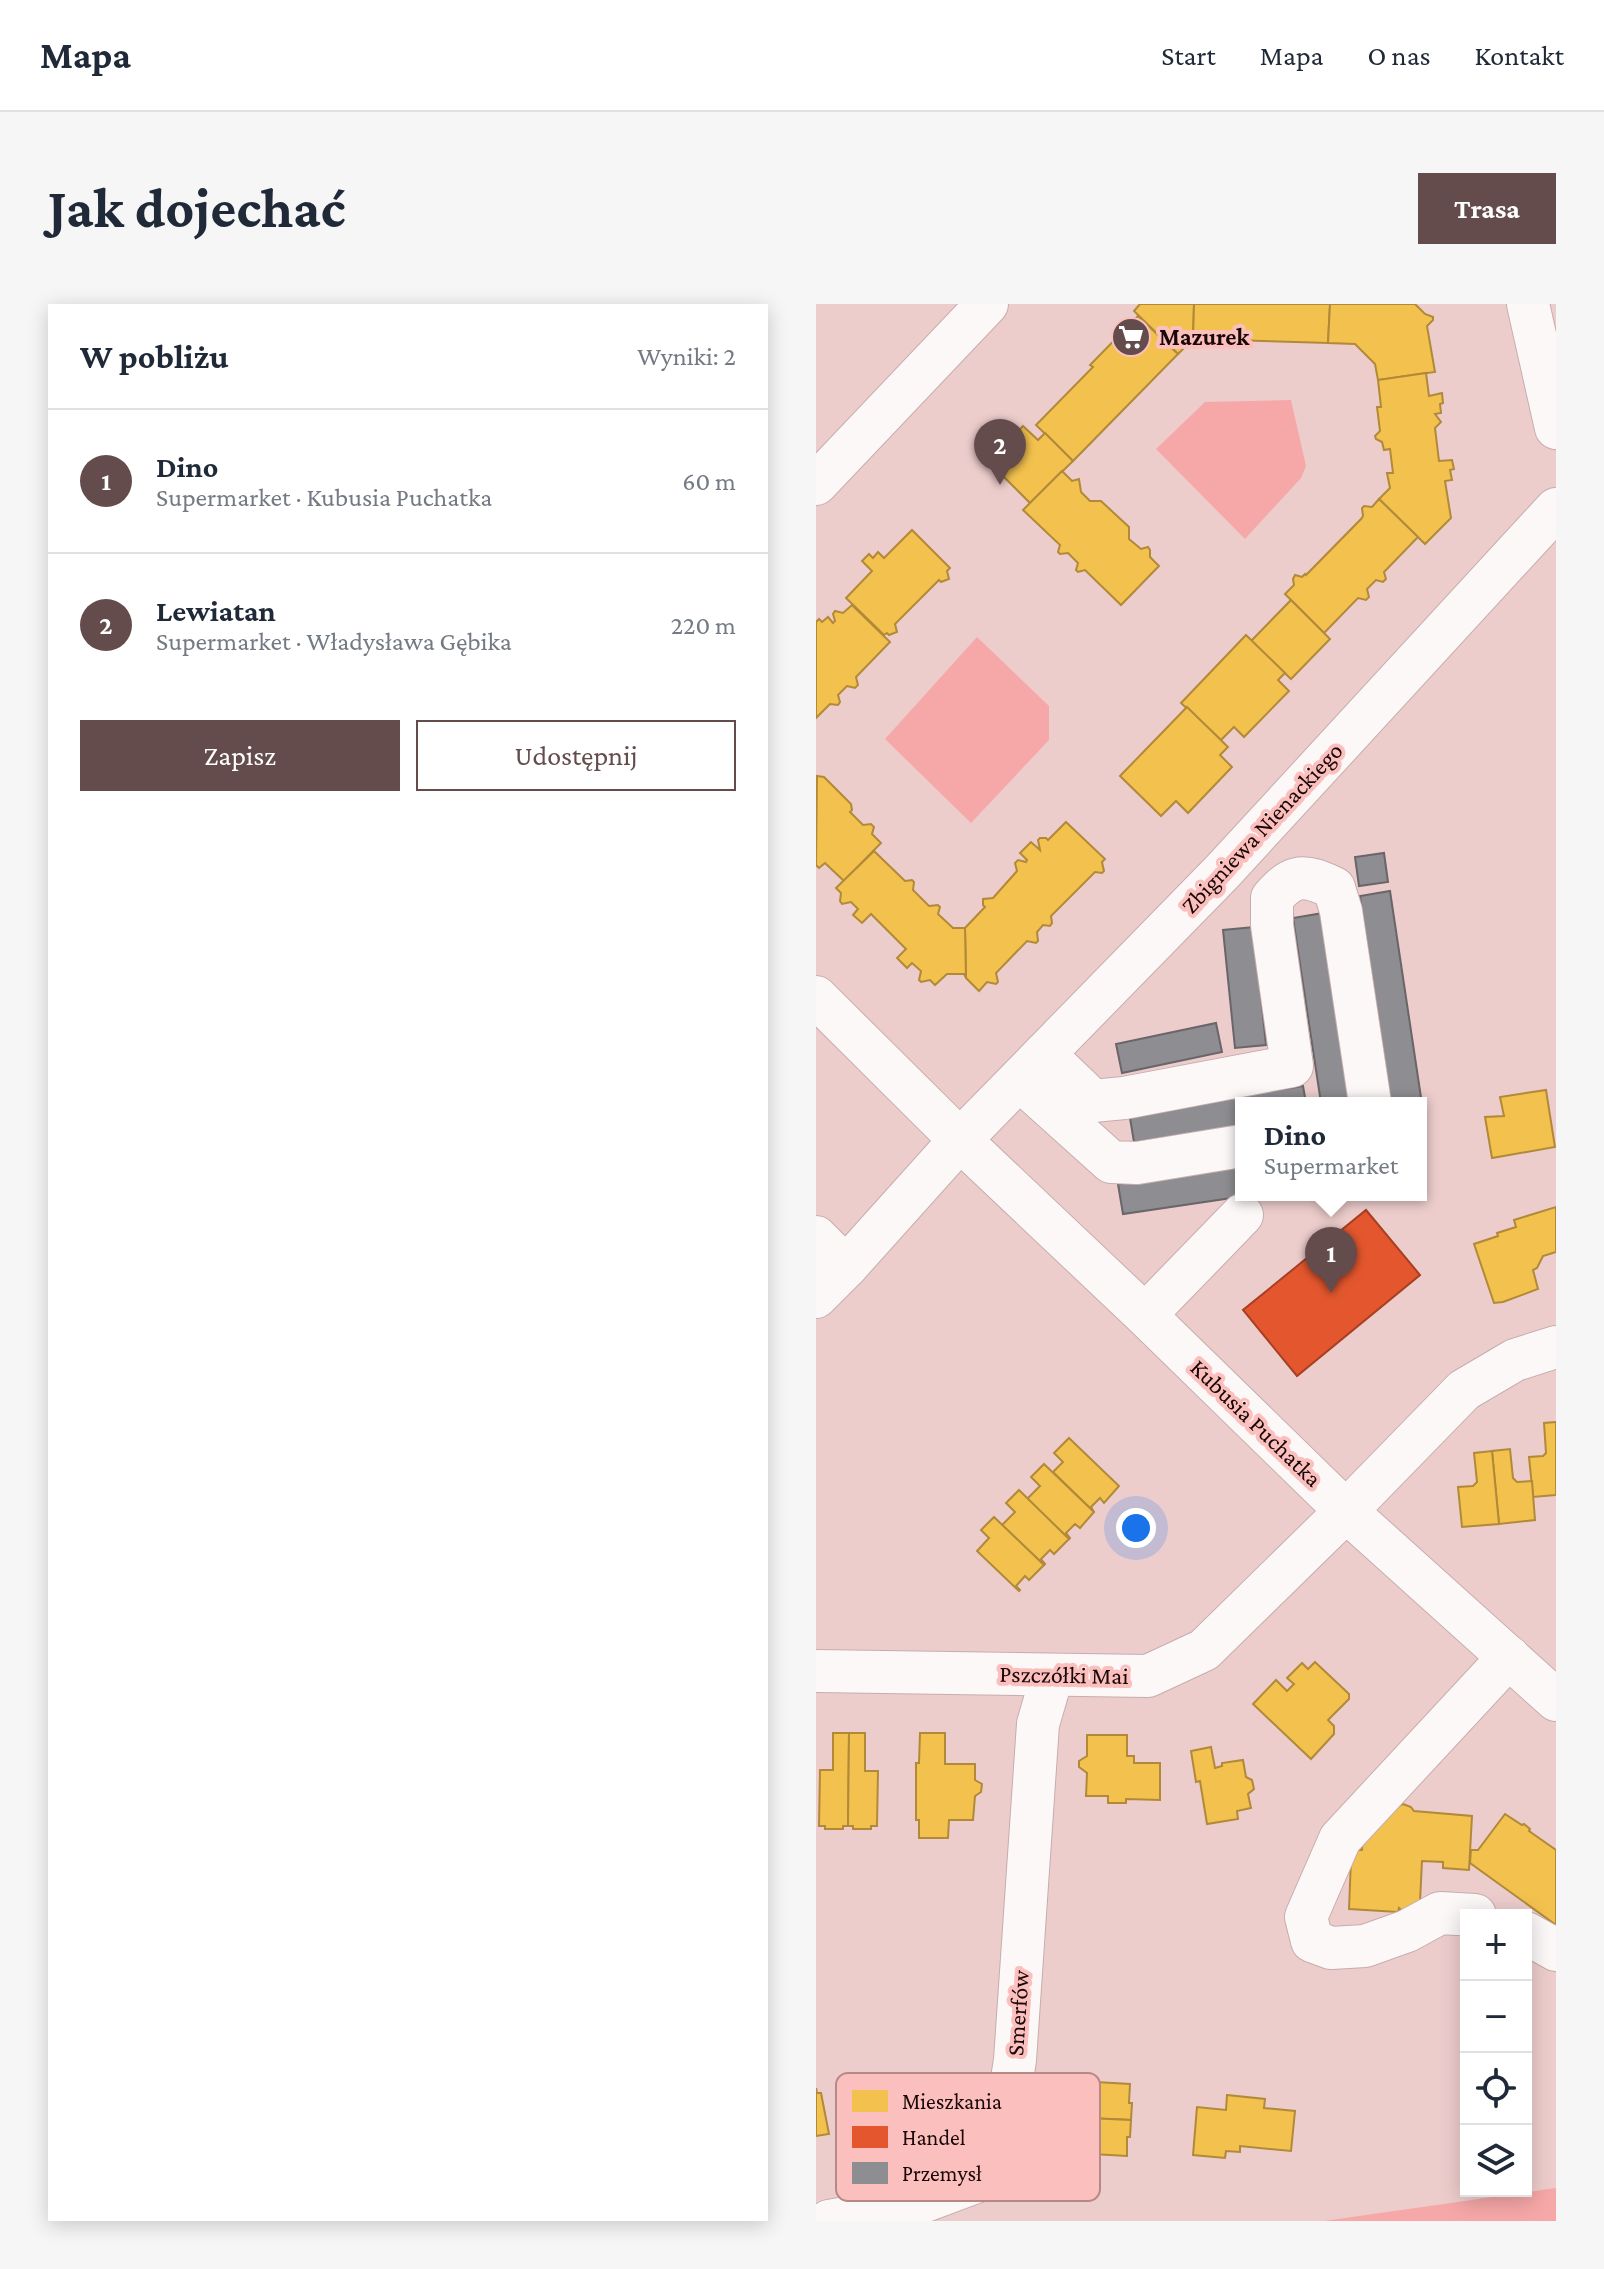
<!DOCTYPE html>
<html lang="pl">
<meta charset="utf-8">
<style>
body{margin:0;font-family:"Crimson Pro",serif;background:#f6f6f7;color:#1f2937}
.controls{position:absolute;right:24px;bottom:24px;display:grid;overflow:hidden;border-radius:0px;box-shadow:0 4px 20px #0003}
.controls button{width:72px;height:72px;display:grid;place-items:center;padding:0;border:0;border-bottom:2px solid #e0e1e3;background:#fff;color:#1f2937;font:40px sans-serif}
.you{position:absolute;left:320px;top:1224px;width:28px;height:28px;margin:-20px;border:6px solid #fff;border-radius:50%;background:#1a73e8;box-shadow:0 0 0 12px #1a73e833}
.badge{display:grid;place-items:center;width:52px;height:52px;border-radius:50%;background:#644c4c;color:#fff;font-size:26px;font-weight:700}
.pin{position:absolute;translate:-50% -66px;filter:drop-shadow(0 2px 4px #0008)}
.pin::after{content:'';position:absolute;top:42px;width:28px;height:24px;background:inherit;clip-path:polygon(0 0,100% 0,50% 100%)}
.popup{position:absolute;left:419px;top:793px;width:192px;height:104px;box-sizing:border-box;display:grid;place-content:center;border-radius:0px;background:#fff;filter:drop-shadow(0 2px 6px #0005);font-size:26px;white-space:nowrap;color:#747a83}
.popup b{font-size:30px;color:#1f2937}
.popup::after{content:'';position:absolute;left:50%;top:100%;margin-left:-16px;border:16px solid transparent;border-top-color:#fff}
.list{margin:0;padding:0;list-style:none}
h2{display:flex;justify-content:space-between;align-items:center;height:104px;margin:0;padding:0 32px;font-size:34px}
h2 small{font-size:26px;font-weight:400;color:#747a83}
.list li{display:grid;grid-template-columns:52px 1fr auto;gap:24px;align-items:center;box-sizing:border-box;height:144px;padding:0 32px;border-top:2px solid #e0e1e3}
.list b{display:block;font-size:30px;white-space:nowrap}
.list p{margin:0;font-size:26px;white-space:nowrap;color:#747a83}
.list em{font-size:26px;font-style:normal;color:#747a83}
.actions{display:flex;gap:16px;padding:24px 32px}
.actions a{flex:1;padding:18px 0;border:2px solid #644c4c;border-radius:0px;text-align:center;font-size:28px;color:#644c4c}
.actions .main{background:#644c4c;color:#fff}
.icon{flex:none;width:44px;height:44px;fill:none;stroke:currentColor;stroke-width:2;stroke-linecap:round;stroke-linejoin:round}
.map{position:relative;flex:none;width:740px;height:1917px;overflow:hidden;border-radius:0px}
header{display:flex;align-items:center;gap:48px;box-sizing:border-box;height:112px;padding:0 40px;background:#fff;border-bottom:2px solid #e0e1e3}
header strong{font-size:38px}
nav{display:flex;gap:44px;margin-inline-start:auto;font-size:28px}
.intro{display:flex;align-items:center;justify-content:space-between;box-sizing:border-box;height:192px;padding:0 48px}
h1{margin:0;font-size:56px}
.button{padding:20px 36px;border-radius:0px;background:#644c4c;color:#fff;font-size:28px;font-weight:700}
main{display:flex;gap:48px;padding:0 48px}
aside{flex:1;background:#fff;border-radius:0px;box-shadow:0 4px 20px #0003}
.map>svg:first-child{display:block}
.green{fill:#f6a7a7}
.homes{fill:#f2c14e;stroke:#b18939;stroke-width:2}
.shops{fill:#e4572e;stroke:#a73f22;stroke-width:2}
.industry{fill:#8d8d92;stroke:#6a6568;stroke-width:2}
.lines{fill:none;stroke-linecap:round;stroke-linejoin:round}
.minor-casing{stroke:#c6adad;stroke-width:44}
.minor{stroke:#fcf8f7;stroke-width:42}
.labels{text-anchor:middle;stroke-width:8;stroke-linejoin:round;paint-order:stroke}
.poi-label{font-size:24px;font-weight:bold;fill:#1a0707;stroke:#fbc0be;text-anchor:start}
.street-label{font-size:24px;fill:#1a0707;stroke:#fbc0be}
.key{fill:#fbc0be;stroke:#b88887;stroke-width:2}
.key-label{font-size:22px;fill:#1a0707}
</style>
<header>
<strong>Mapa</strong>
<nav><a>Start</a><a>Mapa</a><a>O nas</a><a>Kontakt</a></nav>
</header>
<div class="intro"><h1>Jak dojechać</h1><a class="button">Trasa</a></div>
<main>
<aside>
<h2>W pobliżu<small>Wyniki: 2</small></h2>
<ul class="list">
<li><span class="badge">1</span><div><b>Dino</b><p>Supermarket · Kubusia Puchatka</p></div><em>60 m</em></li>
<li><span class="badge">2</span><div><b>Lewiatan</b><p>Supermarket · Władysława Gębika</p></div><em>220 m</em></li>
</ul>
<div class="actions"><a class="main">Zapisz</a><a>Udostępnij</a></div>
</aside>
<div class="map">
<svg width="740" height="1917" viewBox="0 0 740 1917">
<rect width="100%" height="100%" fill="#edcdcc"/>
<g class="green">
<polygon points="475,96 490,162 485,174 429,235 340,145 389,98"/>
<polygon points="161,333 233,402 233,436 155,519 69,435"/>
<polygon points="740,1884 740,1917 508,1917"/>
</g>
<g class="homes">
<polygon points="324,0 378,0 377,35 362,50 318,7"/>
<polygon points="378,0 514,0 512,39 377,35"/>
<polygon points="514,0 599,0 609,10 617,13 617,16 611,22 619,68 562,76 559,60 539,40 512,39"/>
<polygon points="322,12 362,50 257,157 220,121 277,63 274,61"/>
<polygon points="610,69 613,92 626,89 627,99 624,100 625,109 619,110 625,118 619,124 623,157 636,156 638,165 634,166 636,176 629,177 635,214 609,240 563,195 574,184 571,169 577,169 574,145 568,146 566,138 560,135 559,132 564,127 561,103 565,103 562,76"/>
<polygon points="207,122 222,136 229,129 257,157 214,199 187,172 187,143"/>
<polygon points="246,167 256,177 263,175 265,188 274,197 285,197 313,223 313,235 325,245 332,243 334,246 334,253 343,262 305,301 269,266 262,268 260,266 262,259 252,249 244,250 242,248 244,241 207,206"/>
<polygon points="563,195 602,233 568,268 570,275 567,278 560,276 551,285 553,293 550,296 542,294 508,329 469,290 478,281 477,275 479,271 486,273 489,270 490,271 545,215 547,212 546,204 548,202 556,203"/>
<polygon points="96,226 134,264 131,267 133,275 125,278 123,276 79,320 81,328 73,331 71,329 68,331 30,294 56,267 46,257 53,250 57,254 62,248 68,254"/>
<polygon points="475,296 514,335 475,375 435,337"/>
<polygon points="36,301 74,338 40,373 42,381 39,384 31,382 22,391 24,398 22,401 14,400 0,414 0,318 3,315 6,318 12,313 17,319 19,317 17,310 19,307 27,309"/>
<polygon points="430,331 469,369 462,376 473,387 428,433 418,423 405,436 365,399"/>
<polygon points="371,403 412,443 404,451 416,463 372,509 360,497 345,512 304,472"/>
<polygon points="1,472 8,473 35,500 36,506 34,508 47,521 55,520 58,523 56,530 65,539 28,577 9,559 3,564 0,561"/>
<polygon points="250,518 289,555 286,558 288,567 286,569 279,568 235,612 236,619 234,622 227,621 221,628 222,637 220,639 211,637 180,669 182,678 180,680 171,678 163,687 150,674 149,624 169,603 167,601 167,595 177,594 201,567 199,559 202,556 210,558 211,556 204,549 215,538 224,546 222,536 224,534 230,534 232,536"/>
<polygon points="58,547 89,577 96,576 98,578 97,586 113,602 122,601 124,603 122,610 137,624 149,624 150,674 148,670 131,670 119,681 114,676 105,678 103,676 105,667 96,659 91,664 81,654 90,645 55,610 46,619 37,611 42,605 35,598 26,600 24,597 25,589 20,584"/>
<polygon points="730,786 739,843 676,854 669,813 688,812 684,793"/>
<polygon points="740,903 740,948 727,952 721,964 717,966 722,985 687,998 678,999 658,940 682,932 681,929 700,923 698,916"/>
<polygon points="740,1118 740,1191 717,1193 713,1153 727,1152 730,1149 728,1119"/>
<polygon points="253,1134 303,1182 288,1199 284,1194 275,1203 278,1208 237,1168 247,1158 238,1149"/>
<polygon points="694,1145 697,1174 701,1178 716,1177 719,1216 683,1220 676,1147"/>
<polygon points="676,1147 683,1220 646,1223 642,1183 657,1182 661,1178 658,1149"/>
<polygon points="228,1160 278,1208 264,1224 259,1220 250,1229 254,1234 253,1235 211,1195 224,1182 215,1173"/>
<polygon points="203,1186 253,1235 238,1250 234,1246 225,1255 229,1260 228,1261 186,1221 199,1208 190,1199"/>
<polygon points="178,1213 228,1261 213,1276 209,1272 200,1282 204,1286 203,1287 161,1247 173,1234 165,1226"/>
<polygon points="499,1358 533,1390 533,1395 512,1416 518,1422 518,1430 495,1455 437,1400 460,1376 471,1387 478,1380 471,1374 486,1359 492,1365"/>
<polygon points="17,1429 33,1429 32,1522 27,1522 27,1525 9,1525 9,1522 3,1522 4,1466 17,1466"/>
<polygon points="33,1429 49,1429 49,1467 62,1467 61,1522 55,1522 55,1525 37,1525 37,1522 32,1522"/>
<polygon points="104,1429 129,1429 129,1460 159,1460 159,1476 166,1480 165,1488 159,1492 157,1516 133,1516 132,1534 103,1534 103,1516 100,1516 100,1459 103,1459"/>
<polygon points="271,1431 311,1431 311,1452 318,1452 318,1459 344,1459 344,1496 310,1495 310,1499 292,1499 292,1492 270,1492 271,1469 263,1463 263,1457 271,1452"/>
<polygon points="395,1443 399,1464 406,1462 406,1459 427,1456 430,1473 436,1476 438,1485 432,1490 435,1504 421,1507 422,1515 391,1520 384,1477 380,1478 375,1447"/>
<polygon points="587,1500 595,1503 598,1507 656,1512 653,1566 627,1564 627,1558 606,1557 604,1598 586,1607 583,1604 582,1608 533,1605 535,1555 537,1546 546,1546 548,1518"/>
<polygon points="689,1510 706,1521 708,1520 714,1525 713,1527 740,1546 740,1621 654,1559 655,1546 662,1546"/>
<polygon points="262,1777 314,1780 313,1799 316,1799 315,1816 249,1813 250,1796 261,1797"/>
<polygon points="0,1784 1,1789 5,1789 13,1830 0,1832"/>
<polygon points="411,1791 449,1795 448,1804 479,1807 475,1847 424,1842 424,1848 410,1847 409,1854 377,1851 381,1803 410,1806"/>
<polygon points="249,1813 315,1816 314,1833 311,1833 311,1852 259,1849 260,1830 248,1830"/>
</g>
<polygon class="shops" points="550,906 604,971 481,1072 427,1006"/>
<g class="industry">
<polygon points="568,549 572,578 543,582 539,553"/>
<polygon points="574,587 609,820 605,821 605,799 575,799 544,592"/>
<polygon points="507,609 535,798 531,799 505,799 477,614"/>
<polygon points="438,623 450,741 419,744 407,626"/>
<polygon points="400,719 406,748 306,769 300,740"/>
<polygon points="487,782 490,799 425,799 425,822 318,838 313,808"/>
<polygon points="425,862 425,891 436,891 307,910 302,880"/>
</g>
<g class="lines">
<g class="minor-casing">
<g id="minor">
<polyline points="712,0 740,124"/>
<polyline points="0,180 171,0"/>
<polyline points="0,693 144,836 329,1011 530,1207 740,1396"/>
<path d="M228,750l49,47 31,-3 168,-32 -20,-141v-27c22,-25 32,-24 62,-10l7,23 29,192"/>
<polyline points="204,776 295,858 321,859 425,842"/>
<polyline points="0,933 30,963 144,836 406,568 740,205"/>
<polyline points="0,993 30,963"/>
<polyline points="329,1011 426,911"/>
<polyline points="0,1367 332,1372 388,1346 530,1207 648,1086 699,1056 740,1043"/>
<polyline points="659,1611 624,1609 591,1627 549,1642 515,1644 496,1637 490,1613 524,1535 693,1353"/>
<polyline points="710,1629 740,1646"/>
<polyline points="13,1917 93,1903 181,1870 199,1756 222,1420 236,1372"/>
</g>
</g>
<use href="#minor" class="minor"/>
</g>
<defs>
<g id="supermarket-disc" transform="scale(2)"><circle r="9.5" fill="#644c4c" stroke="#fbc0be"/><path d="M-6-5.5h2.5l.6 2H6L4.5 2H-2.5L-4.4-4H-6ZM-1.5 3.2a1.3 1.3 0 1 0 .1 0ZM3 3.2a1.3 1.3 0 1 0 .1 0Z" fill="#fff"/></g>
</defs>
<g fill-rule="evenodd">
<use href="#supermarket-disc" x="315" y="33"/>
</g>
<g class="labels">
<g class="poi-label">
<text x="343" y="41">Mazurek</text>
</g>
<g class="street-label">
<text transform="translate(446 524) rotate(-47)" y="8">Zbigniewa Nienackiego</text>
<text transform="translate(440 1119) rotate(44)" y="8">Kubusia Puchatka</text>
<text transform="translate(248 1371) rotate(1)" y="8">Pszczółki Mai</text>
<text transform="translate(202 1709) rotate(-86)" y="8">Smerfów</text>
</g>
</g>
<rect x="20" y="1769" width="264" height="128" rx="12" class="key"/>
<rect x="36" y="1786" width="36" height="22" fill="#f2c14e"/>
<rect x="36" y="1822" width="36" height="22" fill="#e4572e"/>
<rect x="36" y="1858" width="36" height="22" fill="#8d8d92"/>
<g class="key-label">
<text x="86" y="1805">Mieszkania</text>
<text x="86" y="1841">Handel</text>
<text x="86" y="1877">Przemysł</text>
</g>
</svg>
<div class="controls">
<button>+</button>
<button>−</button>
<button><svg class="icon" aria-label="locate" viewBox="0 0 24 24"><circle cx="12" cy="12" r="6"/><path d="M12 2v4M12 18v4M2 12h4M18 12h4"/></svg></button>
<button><svg class="icon" aria-label="layers" viewBox="0 0 24 24"><path d="M12 4l9 5-9 5-9-5zM3 14l9 5 9-5"/></svg></button>
</div>
<div class="you"></div>
<div class="pin badge" style="left:515px;top:989px">1</div>
<div class="popup"><b>Dino</b>Supermarket</div>
<div class="pin badge" style="left:184px;top:181px">2</div>
</div>
</main>
